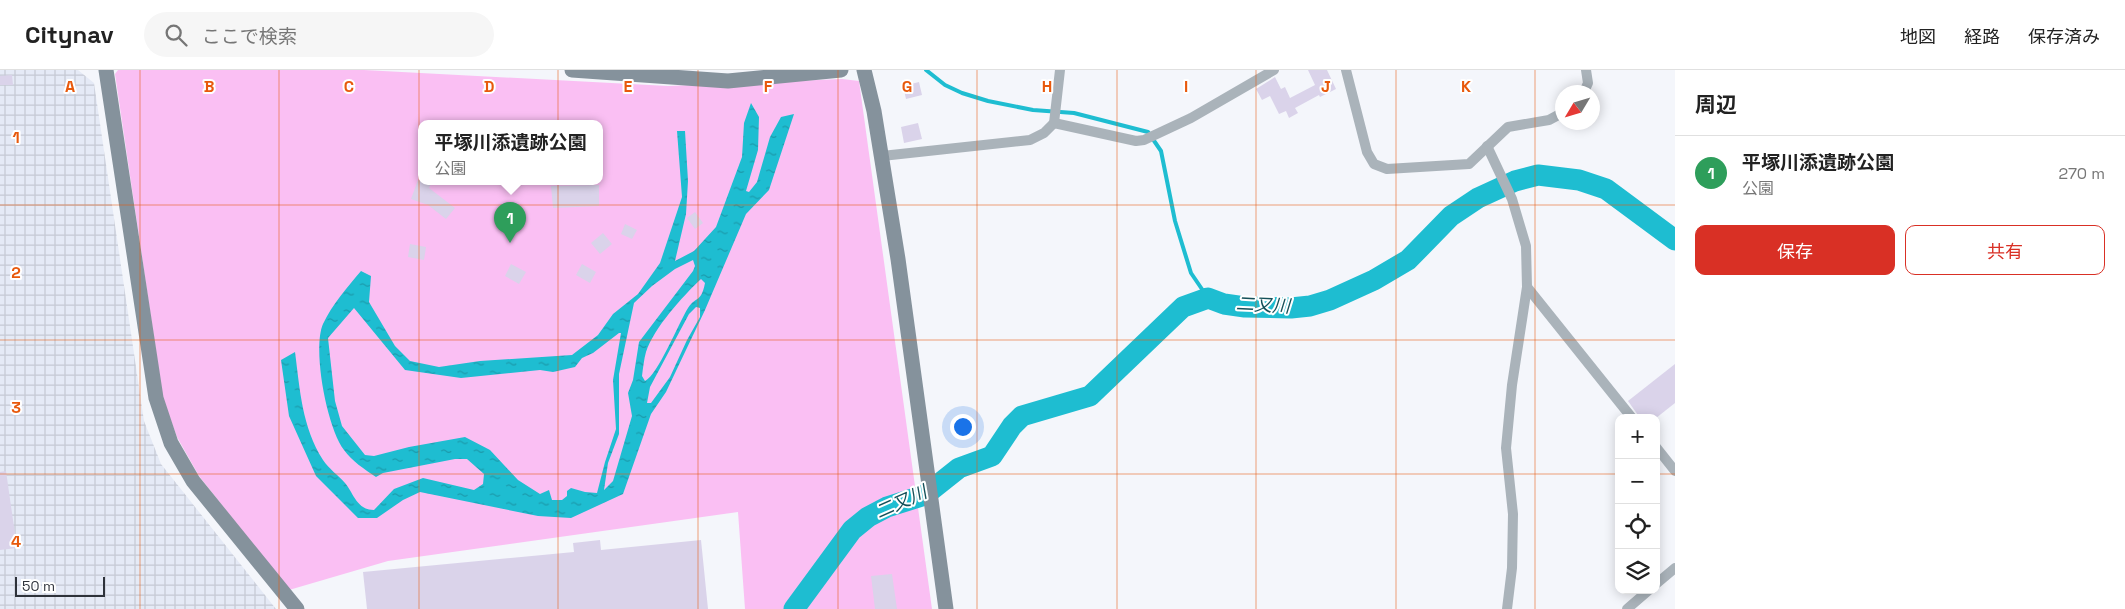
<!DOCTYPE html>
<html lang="ja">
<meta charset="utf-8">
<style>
body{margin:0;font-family:"Space Grotesk","Noto Sans JP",sans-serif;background:#f6f6f6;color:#222}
.controls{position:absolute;right:15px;bottom:15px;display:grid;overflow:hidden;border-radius:10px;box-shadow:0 2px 12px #0003}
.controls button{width:45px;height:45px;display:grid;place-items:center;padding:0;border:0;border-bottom:1px solid #e0e0e0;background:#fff;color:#222;font:25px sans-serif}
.compass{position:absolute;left:1555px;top:15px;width:45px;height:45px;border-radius:50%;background:#fff;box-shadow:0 2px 12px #0003;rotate:232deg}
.scale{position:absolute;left:15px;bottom:12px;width:90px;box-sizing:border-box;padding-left:5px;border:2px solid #2e323a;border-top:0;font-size:14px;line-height:18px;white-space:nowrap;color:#2e323a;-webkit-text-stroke:4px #fff;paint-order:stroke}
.you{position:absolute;left:962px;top:356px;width:18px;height:18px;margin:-12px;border:4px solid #fff;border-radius:50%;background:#1a73e8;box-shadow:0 0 0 8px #1a73e833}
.badge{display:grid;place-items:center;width:32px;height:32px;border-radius:50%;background:#d93025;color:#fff;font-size:16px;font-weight:700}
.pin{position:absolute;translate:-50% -41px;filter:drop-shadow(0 1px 2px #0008)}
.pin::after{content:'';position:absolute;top:26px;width:18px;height:15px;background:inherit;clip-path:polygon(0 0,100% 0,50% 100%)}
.popup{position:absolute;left:418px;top:50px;width:185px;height:65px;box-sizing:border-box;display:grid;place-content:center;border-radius:10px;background:#fff;filter:drop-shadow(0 1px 4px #0005);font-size:16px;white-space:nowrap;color:#767676}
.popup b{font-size:19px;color:#222}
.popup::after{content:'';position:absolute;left:50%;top:100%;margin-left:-10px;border:10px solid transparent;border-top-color:#fff}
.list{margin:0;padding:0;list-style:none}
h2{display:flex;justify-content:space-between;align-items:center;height:65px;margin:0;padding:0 20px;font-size:21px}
h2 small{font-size:16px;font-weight:400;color:#767676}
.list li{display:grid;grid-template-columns:32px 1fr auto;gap:15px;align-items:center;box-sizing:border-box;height:75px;padding:0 20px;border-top:1px solid #e0e0e0}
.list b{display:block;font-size:19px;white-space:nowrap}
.list p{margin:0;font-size:16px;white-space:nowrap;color:#767676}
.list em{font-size:16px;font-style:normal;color:#767676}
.actions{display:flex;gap:10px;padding:15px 20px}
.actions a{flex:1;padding:11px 0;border:1px solid #d93025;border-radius:10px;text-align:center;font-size:18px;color:#d93025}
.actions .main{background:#d93025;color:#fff}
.icon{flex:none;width:28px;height:28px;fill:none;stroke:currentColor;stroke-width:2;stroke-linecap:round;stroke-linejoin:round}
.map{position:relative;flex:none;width:1675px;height:539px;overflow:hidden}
header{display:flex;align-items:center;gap:30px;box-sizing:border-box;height:70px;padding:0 25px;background:#fff;border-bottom:1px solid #e0e0e0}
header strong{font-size:24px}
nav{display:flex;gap:28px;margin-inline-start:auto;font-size:18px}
.search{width:350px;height:45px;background:#f6f6f6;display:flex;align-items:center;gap:12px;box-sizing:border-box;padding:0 18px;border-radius:28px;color:#767676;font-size:19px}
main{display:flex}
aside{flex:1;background:#fff}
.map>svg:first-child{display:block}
.industrial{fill:url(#industrial-grid)}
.park{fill:#fabff3;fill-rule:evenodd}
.water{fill:url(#water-ripples);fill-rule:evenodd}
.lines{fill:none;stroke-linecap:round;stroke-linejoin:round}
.stream{stroke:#1ebdd1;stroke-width:4}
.river{stroke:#1ebdd1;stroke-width:21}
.building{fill:#dad3ea}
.street{stroke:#aab3ba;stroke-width:10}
.secondary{stroke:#85929c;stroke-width:15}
.grid{fill:none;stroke:#e8590c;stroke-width:1;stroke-opacity:0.55}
.labels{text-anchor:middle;stroke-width:4;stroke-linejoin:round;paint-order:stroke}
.water-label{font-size:18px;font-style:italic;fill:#145059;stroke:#fff}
.grid-label{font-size:16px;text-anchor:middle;font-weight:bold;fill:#e8590c;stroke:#fff;stroke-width:4;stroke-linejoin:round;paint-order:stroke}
</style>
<header>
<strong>Citynav</strong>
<div class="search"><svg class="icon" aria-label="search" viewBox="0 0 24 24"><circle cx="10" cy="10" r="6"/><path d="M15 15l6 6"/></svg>ここで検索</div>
<nav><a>地図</a><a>経路</a><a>保存済み</a></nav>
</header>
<main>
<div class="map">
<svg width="1675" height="539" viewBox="0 0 1675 539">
<defs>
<pattern id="industrial-grid" width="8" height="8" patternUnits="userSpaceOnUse" patternTransform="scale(1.25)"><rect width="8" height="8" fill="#e5eaf6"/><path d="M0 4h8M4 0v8" fill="none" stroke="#c5c9d4"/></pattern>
<pattern id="water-ripples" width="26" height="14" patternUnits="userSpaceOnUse" patternTransform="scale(1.25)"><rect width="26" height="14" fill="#1ebdd1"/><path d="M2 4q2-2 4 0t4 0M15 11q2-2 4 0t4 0" fill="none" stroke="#1b9aab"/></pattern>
</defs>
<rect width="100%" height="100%" fill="#f4f6fb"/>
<polygon class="industrial" points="0,0 78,0 94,13 144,351 161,394 276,539 0,539"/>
<path class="park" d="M118,0h246l304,16 174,-7 17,2 73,528h-187l-7,-97 -350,49 -99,29 -90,-114 -22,-39 -14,-38 -48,-325zM421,54h178v58h-178z"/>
<path class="water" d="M751,33l8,14 -1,33 -12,41 3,1 8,-10 13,-45 11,-20 13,-3 -25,76 -23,24 -41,96 -39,82 -15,22 -28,80 -52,24 -33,-2 -118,-24 -17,8 -26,18h-19l-42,-42 -27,-60 -8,-56 14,-8c5,38 7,75 28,108 6,9 15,15 22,23 9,11 12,27 29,27l20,-21 29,-11 51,12 9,-6 1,-10 -17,-15h-12l-72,14 -7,4c-12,-8 -24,-16 -32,-27 -17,-22 -32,-101 -21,-126 8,-18 26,-39 38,-53l10,5 -2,26 26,44 15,15 29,6 41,-6 92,-6 26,-20 15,-21 25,-20 22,-31 22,-66 -5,-66h8l3,50 -2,33 -11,47 19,-10 22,-24 26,-70 2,-34zM693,190l2,6 -2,5 -54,71 -6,38 -5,13 4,23 -19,65 -9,9 4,-27 11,-29v-60l15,-71 18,-17 23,-17zM701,209l4,4c-4,20 -8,12 -17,25 -9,14 -30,67 -43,73l-3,-5c1,-8 2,-17 4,-24 8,-24 36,-55 55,-73zM696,237l4,1v9l-13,23 -17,37 -19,26h-4l3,-16 39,-73zM354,238l51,62 56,8 79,-8 13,2 22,-5 7,-9 11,-5 26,-20h2l-8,47 3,49 -11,33 -8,31 -12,-1 -14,-4 -4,3v5l-5,4h-10l-3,-10 -9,4 -22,-14 -28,-30 -25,-13 -56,10 -35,9 -9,-1 -23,-29 -7,-25 -7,-63z"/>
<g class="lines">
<polyline class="stream" points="926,0 945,15 962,23 988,31 1033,40 1074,43 1148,62 1161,81 1175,151 1191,203 1208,228"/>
<polyline class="river" points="794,539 852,460 868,447 887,437 925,425 959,398 992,386 1012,356 1022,346 1090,326 1183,237 1208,228 1224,234 1245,237 1291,238 1310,236 1330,230 1374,210 1408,190 1451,146 1478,128 1515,111 1538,105 1579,110 1606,119 1675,170"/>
</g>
<g class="building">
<polygon points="1308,0 1327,0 1336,19 1320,27 1319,25 1295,38 1298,43 1289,48 1286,41 1279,44 1270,26 1262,30 1256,19 1275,7 1281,19 1285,17 1290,28 1315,15"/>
<polygon points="12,5 13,15 0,15 0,6"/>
<polygon points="919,12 922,25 906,29 903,16"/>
<polygon points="918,53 922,69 904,73 901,57"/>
<polygon points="418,110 431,114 429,118 455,138 446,149 428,135 411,129"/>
<polygon points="599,115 599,136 553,138 551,116"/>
<polygon points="695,142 703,153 695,159 687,148"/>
<polygon points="625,154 637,160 632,169 621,164"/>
<polygon points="603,163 612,174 600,184 591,173"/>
<polygon points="410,174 426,177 424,190 408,187"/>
<polygon points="511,194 526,202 519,214 505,206"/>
<polygon points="582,194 596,202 590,213 576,205"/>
<polygon points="1675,294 1675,333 1656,348 1640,348 1628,331"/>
<polygon points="6,401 17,478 0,480 0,402"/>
<polygon points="600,470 601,480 701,470 708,539 367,539 363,502 574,482 573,473"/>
<polygon points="892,504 897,539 875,539 871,506"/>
</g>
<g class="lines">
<g class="street">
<polyline points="1346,0 1367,82 1374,94 1387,99 1469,94 1508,57 1549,50 1562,43"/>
<polyline points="1584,22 1588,13 1586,0"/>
<polyline points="1054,53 1136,71 1144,70 1191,48 1274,0"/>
<polyline points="1487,76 1512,129 1526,176 1527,217 1512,315 1506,378 1513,444 1512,498 1507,539"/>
<polyline points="882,86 1030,70 1044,63 1054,53 1060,0"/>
<polyline points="1527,217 1632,348"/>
<polyline points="1656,377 1675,401"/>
<polyline points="1656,514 1675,498"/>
<polyline points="1627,539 1649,520"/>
</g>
<g class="secondary">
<polyline points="106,0 156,328 171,373 193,411 297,539"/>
<polyline points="572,0 728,11 841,0"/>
<polyline points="864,0 874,41 898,189 946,539"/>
</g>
</g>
<path class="grid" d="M140,0v539M279,0v539M419,0v539M558,0v539M698,0v539M838,0v539M977,0v539M1117,0v539M1256,0v539M1396,0v539M1535,0v539M0,135h1675M0,270h1675M0,404h1619M1656,404h19"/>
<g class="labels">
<g class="water-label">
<text transform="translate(1263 235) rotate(3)" y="6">二又川</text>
<text transform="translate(901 432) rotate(-24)" y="6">二又川</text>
</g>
</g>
<g class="grid-label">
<text x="70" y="22">A</text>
<text x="209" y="22">B</text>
<text x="349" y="22">C</text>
<text x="489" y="22">D</text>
<text x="628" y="22">E</text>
<text x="768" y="22">F</text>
<text x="907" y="22">G</text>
<text x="1047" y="22">H</text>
<text x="1186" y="22">I</text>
<text x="1326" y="22">J</text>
<text x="1466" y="22">K</text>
<text x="16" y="73">1</text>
<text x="16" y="208">2</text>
<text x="16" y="343">3</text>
<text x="16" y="477">4</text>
</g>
</svg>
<div class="controls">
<button>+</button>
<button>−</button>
<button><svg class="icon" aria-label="locate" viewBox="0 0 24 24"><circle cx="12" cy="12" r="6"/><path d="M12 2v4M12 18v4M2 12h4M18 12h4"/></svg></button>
<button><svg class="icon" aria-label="layers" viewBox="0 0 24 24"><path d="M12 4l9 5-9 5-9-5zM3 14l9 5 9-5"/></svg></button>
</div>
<svg class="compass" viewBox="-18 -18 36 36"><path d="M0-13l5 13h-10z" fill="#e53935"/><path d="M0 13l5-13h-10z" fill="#767676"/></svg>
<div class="scale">50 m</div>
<div class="you"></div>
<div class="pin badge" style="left:510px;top:173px;background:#2e9e5b">1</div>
<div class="popup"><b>平塚川添遺跡公園</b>公園</div>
</div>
<aside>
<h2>周辺<small></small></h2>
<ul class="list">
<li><span class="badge" style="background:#2e9e5b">1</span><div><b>平塚川添遺跡公園</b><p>公園</p></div><em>270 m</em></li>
</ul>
<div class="actions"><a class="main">保存</a><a>共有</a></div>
</aside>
</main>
